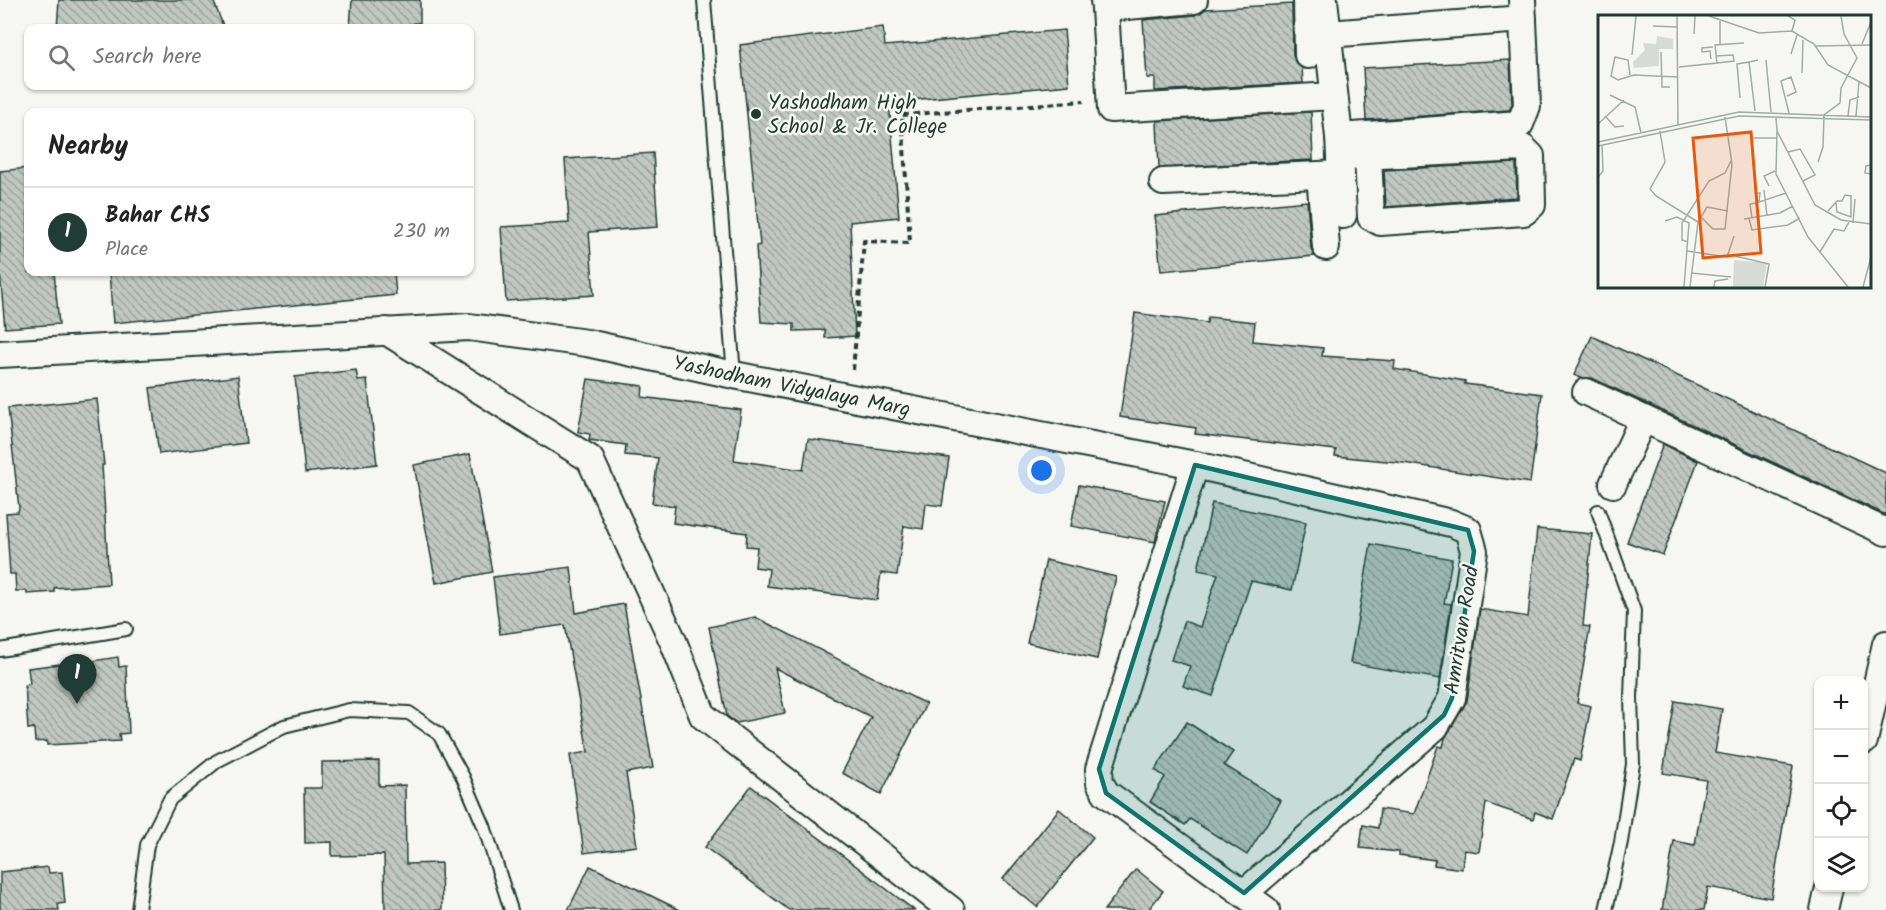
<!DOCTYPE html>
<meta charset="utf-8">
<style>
body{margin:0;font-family:Kalam,sans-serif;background:#f2f2f2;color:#222}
.controls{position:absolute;right:18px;bottom:18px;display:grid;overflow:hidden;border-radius:12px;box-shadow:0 2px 4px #0004}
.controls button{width:54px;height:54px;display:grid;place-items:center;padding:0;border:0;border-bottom:2px solid #e0e0e0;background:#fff;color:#222;font:30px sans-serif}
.you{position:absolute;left:1042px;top:471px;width:21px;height:21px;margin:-15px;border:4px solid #fff;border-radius:50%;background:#1a73e8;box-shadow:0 0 0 9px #1a73e833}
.badge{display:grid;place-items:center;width:39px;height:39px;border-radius:50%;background:#1f3d34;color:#fff;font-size:20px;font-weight:700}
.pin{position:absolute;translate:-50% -50px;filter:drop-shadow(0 2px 3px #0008)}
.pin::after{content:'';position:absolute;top:32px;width:21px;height:18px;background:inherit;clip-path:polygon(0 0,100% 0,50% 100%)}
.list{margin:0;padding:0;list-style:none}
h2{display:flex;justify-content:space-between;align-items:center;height:78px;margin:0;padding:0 24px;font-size:26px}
h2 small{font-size:20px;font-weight:400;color:#767676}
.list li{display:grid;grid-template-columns:39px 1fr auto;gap:18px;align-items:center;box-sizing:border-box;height:90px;padding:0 24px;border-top:2px solid #e0e0e0}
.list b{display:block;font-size:22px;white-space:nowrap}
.list p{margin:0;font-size:20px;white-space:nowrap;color:#767676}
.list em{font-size:20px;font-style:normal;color:#767676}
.icon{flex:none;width:33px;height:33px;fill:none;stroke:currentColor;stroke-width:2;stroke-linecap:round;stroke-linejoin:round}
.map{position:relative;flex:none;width:1886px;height:910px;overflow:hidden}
.search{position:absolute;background:#fff;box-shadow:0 2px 4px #0004;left:24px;top:24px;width:450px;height:66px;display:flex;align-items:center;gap:15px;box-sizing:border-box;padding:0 21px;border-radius:12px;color:#767676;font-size:22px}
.panel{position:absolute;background:#fff;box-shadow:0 2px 4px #0004;left:24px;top:108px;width:450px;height:168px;border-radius:12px}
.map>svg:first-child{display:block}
.building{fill:url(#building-back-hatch);stroke:#1f3d34;stroke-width:1.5}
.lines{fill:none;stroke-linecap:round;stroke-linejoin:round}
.service-casing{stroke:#1f3d34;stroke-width:16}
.minor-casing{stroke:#1f3d34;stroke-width:30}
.path{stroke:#1f3d34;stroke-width:4;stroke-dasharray:6 4.5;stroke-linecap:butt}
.service{stroke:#f6f6f2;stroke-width:12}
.minor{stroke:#f6f6f2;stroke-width:26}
.marked{fill:#0f766e;fill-opacity:0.2;stroke:#0f766e;stroke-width:4.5;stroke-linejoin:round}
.poi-dot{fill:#1f3d34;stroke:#f6f6f2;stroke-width:2}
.labels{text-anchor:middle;stroke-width:5;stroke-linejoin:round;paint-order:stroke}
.poi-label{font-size:21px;fill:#1f3d34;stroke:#f6f6f2;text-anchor:start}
.street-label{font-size:21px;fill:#1f3d34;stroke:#f6f6f2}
.inset-road{fill:none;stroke:#a0aca6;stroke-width:1.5}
.view{fill:#e8590c;fill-opacity:0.15;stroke:#e8590c;stroke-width:3}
.inset-edge{fill:none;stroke:#1f3d34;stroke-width:3}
</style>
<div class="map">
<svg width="1886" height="910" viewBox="0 0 1886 910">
<defs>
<pattern id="building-back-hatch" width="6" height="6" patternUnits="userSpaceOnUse" patternTransform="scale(1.5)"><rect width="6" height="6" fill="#c1c8c3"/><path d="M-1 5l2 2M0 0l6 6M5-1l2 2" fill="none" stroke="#9ca49f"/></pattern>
</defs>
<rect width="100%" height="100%" fill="#f6f6f2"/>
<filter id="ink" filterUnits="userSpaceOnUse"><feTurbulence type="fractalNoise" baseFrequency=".0167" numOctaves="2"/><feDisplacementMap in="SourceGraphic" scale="12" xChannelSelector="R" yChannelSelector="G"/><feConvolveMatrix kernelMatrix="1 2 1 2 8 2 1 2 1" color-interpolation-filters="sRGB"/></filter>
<g filter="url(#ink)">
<g class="building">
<polygon points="59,0 213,0 224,28 57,28"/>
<polygon points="352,0 420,0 420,23 413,23 413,28 350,28"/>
<polygon points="1292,4 1293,55 1296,63 1302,68 1303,83 1155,91 1155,78 1147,78 1143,20 1195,15 1206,9"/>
<polygon points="883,27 885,46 1064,30 1069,85 889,102 899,217 850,222 855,336 825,338 825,330 794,331 794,324 761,322 756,246 760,245 740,45"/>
<polygon points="1510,60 1512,104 1509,110 1366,120 1363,68"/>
<polygon points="1311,112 1313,160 1159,168 1157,121"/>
<polygon points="653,153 658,227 589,232 594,295 506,301 501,227 569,223 565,159"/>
<polygon points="1516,163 1517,197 1386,207 1384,170"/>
<polygon points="28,168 28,272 54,272 59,324 5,328 0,273 0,171"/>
<polygon points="1307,201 1311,248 1314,256 1161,271 1155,216"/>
<polygon points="109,272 394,272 396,295 113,323"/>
<polygon points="1135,313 1207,323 1208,317 1255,322 1253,341 1323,348 1322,356 1395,361 1394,369 1465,381 1465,384 1542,394 1530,483 1397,462 1335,456 1336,450 1195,434 1196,428 1120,417"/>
<polygon points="1592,336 1886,473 1886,515 1592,378 1581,378 1574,375"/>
<polygon points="356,370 358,381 367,380 377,464 305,473 295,377"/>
<polygon points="238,376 246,443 159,454 150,388"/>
<polygon points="588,379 643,386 642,397 741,410 734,460 803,470 808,439 949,458 942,506 926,504 923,529 904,526 897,575 881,573 877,600 767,586 769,569 755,567 757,547 746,546 747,533 673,523 675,506 652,503 658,458 625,455 626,445 589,440 590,434 578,432"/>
<polygon points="97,399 104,465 102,465 109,584 54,588 54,592 27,594 27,591 16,591 15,574 10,574 6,513 18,512 19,508 8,408"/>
<polygon points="1663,444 1698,461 1663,555 1627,542"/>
<polygon points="470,454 492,572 436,583 414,465"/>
<polygon points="1079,485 1165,501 1155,542 1071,526"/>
<polygon points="1212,503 1306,522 1292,590 1251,581 1213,696 1183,686 1190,666 1171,660 1184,621 1200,627 1218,574 1198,570"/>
<polygon points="1537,529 1592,534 1583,626 1590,627 1577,703 1591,706 1580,761 1574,759 1553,819 1535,812 1533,819 1486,803 1479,852 1464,850 1462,869 1434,865 1435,860 1399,855 1399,852 1360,848 1363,825 1378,828 1380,809 1414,814 1438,746 1443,747 1445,738 1467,701 1480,609 1528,617"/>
<polygon points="1371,544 1452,559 1444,603 1451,604 1440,679 1350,663"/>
<polygon points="1046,560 1116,577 1097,659 1027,643"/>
<polygon points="571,567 576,613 624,604 653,768 626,773 637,846 584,853 570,755 588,752 565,625 500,634 493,577"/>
<polygon points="755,617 926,704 881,794 842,773 871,717 775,668 785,713 737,723 727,716 709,627"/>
<polygon points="118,657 119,667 126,666 129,733 119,734 120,741 47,745 47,741 35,742 34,728 28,729 25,685 30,684 28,668 60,664 61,666"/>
<polygon points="1675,701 1722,709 1715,753 1793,766 1771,898 1708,887 1704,910 1662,910 1674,841 1695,845 1706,780 1663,773"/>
<polygon points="1187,722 1233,752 1224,765 1281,801 1247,855 1190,819 1185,825 1150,802 1165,777 1155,770"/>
<polygon points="379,761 379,786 405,785 406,864 441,863 442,910 385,910 384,855 332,856 332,842 305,843 304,788 322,788 322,762"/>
<polygon points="751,786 914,910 789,910 705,847"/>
<polygon points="1059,809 1093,837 1037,907 1003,879"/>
<polygon points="590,866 680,910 568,910"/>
<polygon points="48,867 49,873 62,872 65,903 58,904 59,910 0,910 0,872"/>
<polygon points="1136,869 1163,891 1148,910 1104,910"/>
</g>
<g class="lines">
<g class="service-casing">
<g id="service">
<polyline points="704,0 734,375"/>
<polyline points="1598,511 1634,611 1631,697 1633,764 1621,842 1606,910"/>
<polyline points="0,650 126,629"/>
<polyline points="138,910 147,845 170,799 217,761 284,726 349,710 409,713 439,734 463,777 484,826 511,910"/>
</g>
</g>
<g class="minor-casing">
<g id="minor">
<polyline points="1104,0 1105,8 1194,0"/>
<polyline points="1307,0 1308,55"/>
<polyline points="1324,0 1339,137 1343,215"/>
<polyline points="1105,8 1111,109 1334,96"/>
<polyline points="1328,34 1523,19"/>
<polyline points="1339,137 1520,124 1527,106 1522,0"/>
<polyline points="1340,157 1523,148 1531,156 1532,205 1524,212 1380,222 1371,217 1368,156"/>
<polyline points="1320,175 1326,247"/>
<polyline points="1163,182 1341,174"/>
<polyline points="386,331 590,459 673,641 703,716 951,910"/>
<path id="s1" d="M0,354l469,-27 118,16 147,32 461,90 256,58 17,7 6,21 -22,147 -17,29 -191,166"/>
<polyline points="1586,392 1886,532"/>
<polyline points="1195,465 1099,769 1100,783 1106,793 1266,910"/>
<polyline points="1613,484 1643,419"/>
<polyline points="1864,741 1886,644"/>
<polyline points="1824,910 1829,888"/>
</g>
</g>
<polyline class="path" points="853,370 864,241 910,243 902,115 1084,101"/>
<use href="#service" class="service"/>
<use href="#minor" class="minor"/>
</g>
</g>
<path class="marked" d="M1195,465l273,65 6,21 -22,147 -8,17 -200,178 -138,-100 -7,-24z"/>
<circle class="poi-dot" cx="756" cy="114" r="6"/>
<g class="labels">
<g class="poi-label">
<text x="768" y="109">Yashodham High<tspan x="768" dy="24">School &amp; Jr. College</tspan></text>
</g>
<g class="street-label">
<text dy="7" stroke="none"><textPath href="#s1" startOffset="798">Yashodham Vidyalaya Marg</textPath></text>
<text transform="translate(1461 630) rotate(-81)" y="7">Amritvan Road</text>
</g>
</g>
<g transform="translate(1598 15)">
<rect width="273" height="273" fill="#f6f6f2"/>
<path d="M59,21l16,3v10h-14v17l-25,2 -1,-6 12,-12 -2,-7 13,1z" fill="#d6dbd6"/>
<path d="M136,245l33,3 -4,24h-30z" fill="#d6dbd6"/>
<path class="inset-road" d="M79,1l1,109M111,1l50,17 33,-2 22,13 14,21 43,23M190,1l7,4 -3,11M55,11l24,1M96,19l1,-18M264,29l9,-22M122,30v-24M218,31l55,-1M63,37l1,35h8M193,39l6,-19M34,40l4,-39M118,41l17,-1 1,6 -17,2M113,44l-1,-8 -8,1v-4l11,-1M168,45l5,52M81,52l38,-4 -2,-18 29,-2M204,58l1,-33M32,60l-2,-15 -13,-3 -4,19 7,4 16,-5 44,2M12,80l25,12 6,26M189,81l9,-4 -5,-15 -10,4 8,32M142,83l-3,-34 12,-2M157,96l-6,-49 9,-2M7,101l10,11 9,-1M250,101l2,-16 9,-3M258,101l3,-34M178,103l1,13 38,74 26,15 30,4M0,109l26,-24M62,116l5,31 -15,27 6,7 42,26M179,116l-1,43 32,63 40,50M156,123h23M0,127l141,-30 132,5M0,131l141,-30 132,4M190,137l12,-3 15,26 -12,6M220,147l5,-15 1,-32 16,-12 1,-15 16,-30 -13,-24 -3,-18M273,150l-5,1 -1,7 6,1M0,162l5,-6 -1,-26M171,171l-5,-10 11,-5M166,175l3,26M160,188l-2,-10h4l-1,8M230,196l9,-10h5l3,-6 6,1v21l-14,-5 -1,-9M103,202l12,12h12l7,-65 -7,-47M161,202l-3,-14 30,-10M154,203l-2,-14 6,-1M146,204l36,-6 13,-7M151,204l3,11 36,-5 12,-7M67,206l12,-4 12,6 -5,64M255,208l2,-24M90,227l-6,-2v-17l27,-42 16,-8 6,-12M89,236l40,6 7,-21M222,237l14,-23 10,2 5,-9M137,241l34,8 -4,23M93,258l40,4M92,272l8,-65 9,-15 21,4M116,272l1,-6 13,-2M265,272l8,-30"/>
<path class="view" d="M153,117l10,121 -58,5 -10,-120z"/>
<rect width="273" height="273" class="inset-edge"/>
</g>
</svg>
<div class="controls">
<button>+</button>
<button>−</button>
<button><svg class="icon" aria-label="locate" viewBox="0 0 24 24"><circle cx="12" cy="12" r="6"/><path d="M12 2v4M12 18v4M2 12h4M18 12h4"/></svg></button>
<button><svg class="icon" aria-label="layers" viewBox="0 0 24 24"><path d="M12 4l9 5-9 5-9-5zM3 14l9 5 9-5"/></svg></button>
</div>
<div class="you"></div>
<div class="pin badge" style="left:77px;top:704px">1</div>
<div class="search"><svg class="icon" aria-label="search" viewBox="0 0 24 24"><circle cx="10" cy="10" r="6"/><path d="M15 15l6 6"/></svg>Search here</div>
<section class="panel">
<h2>Nearby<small></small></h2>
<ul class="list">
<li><span class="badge">1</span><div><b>Bahar CHS</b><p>Place</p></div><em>230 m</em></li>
</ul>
</section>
</div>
